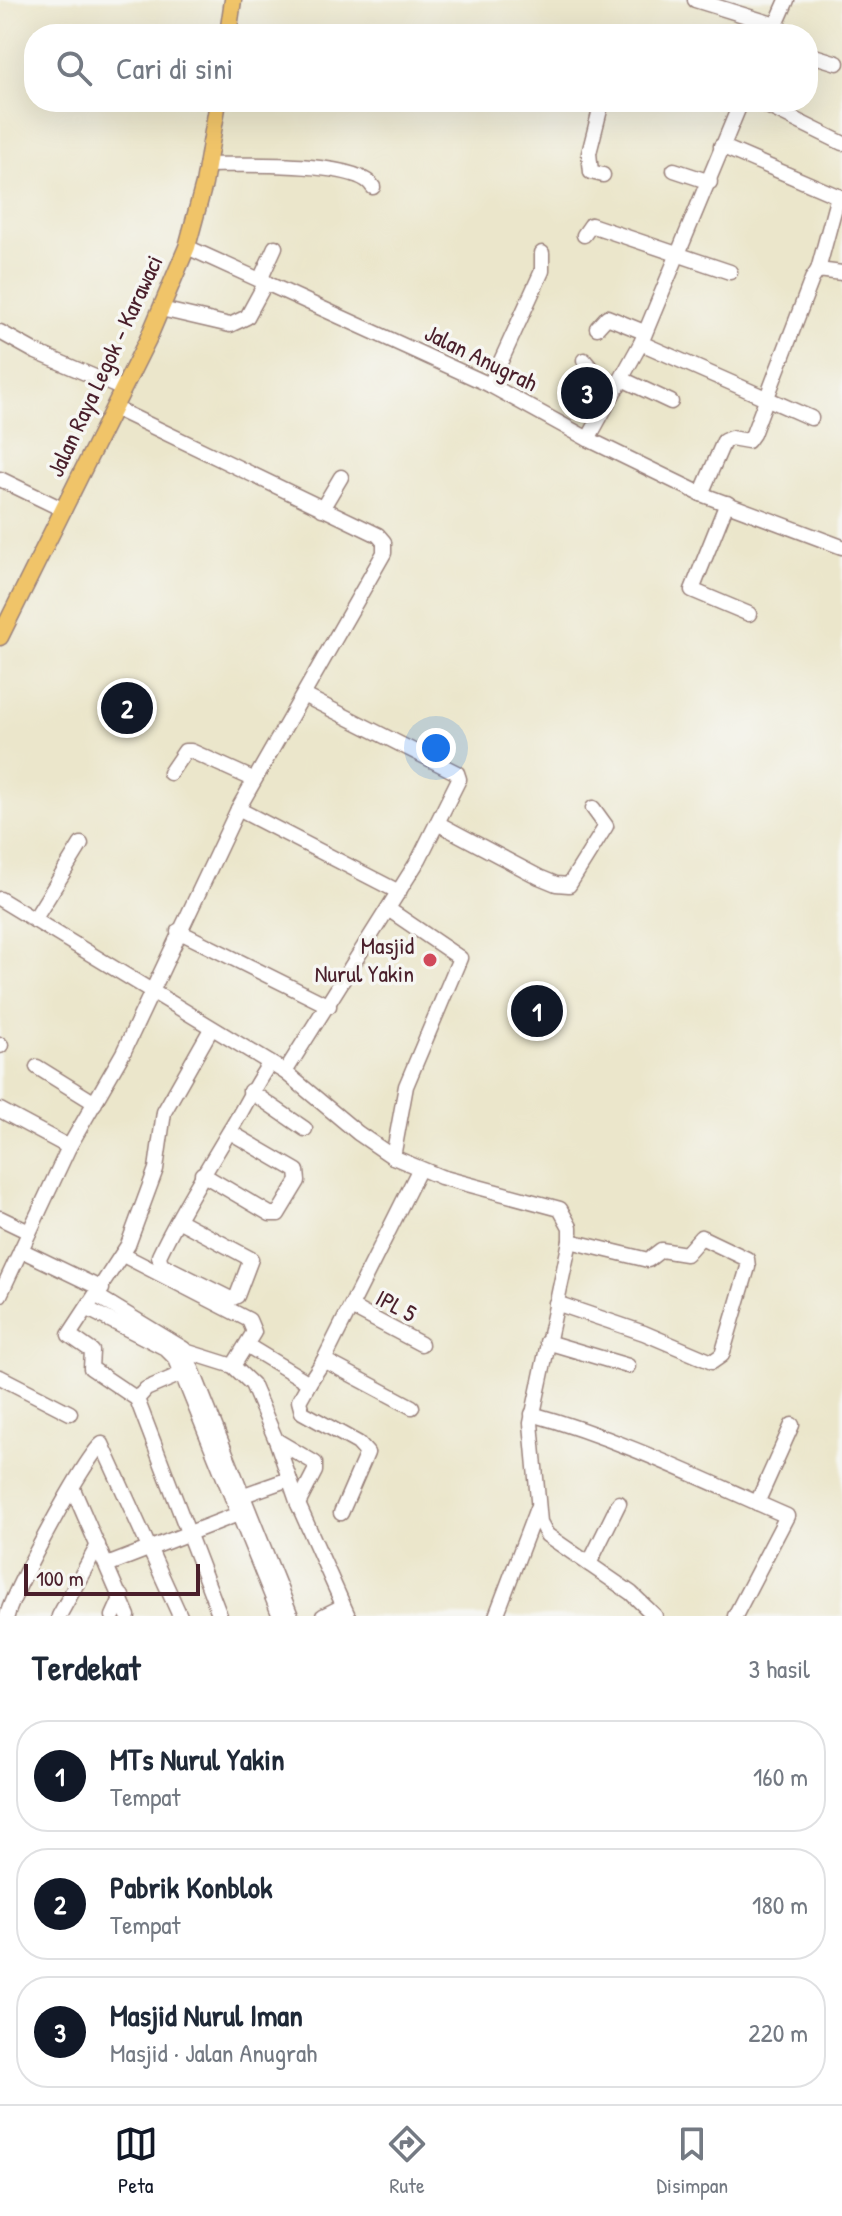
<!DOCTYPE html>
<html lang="id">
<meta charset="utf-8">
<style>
body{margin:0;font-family:"Patrick Hand",sans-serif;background:#f2f2f3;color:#1f2937}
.scale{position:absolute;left:24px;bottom:20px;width:176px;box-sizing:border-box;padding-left:8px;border:4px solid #4a1f2b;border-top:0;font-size:22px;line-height:28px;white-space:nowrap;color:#4a1f2b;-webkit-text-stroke:6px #f6f6f2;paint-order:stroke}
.you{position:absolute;left:436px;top:748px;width:28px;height:28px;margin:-20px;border:6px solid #fff;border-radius:50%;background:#1a73e8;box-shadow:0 0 0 12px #1a73e833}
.badge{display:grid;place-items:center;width:52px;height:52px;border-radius:50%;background:#111827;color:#fff;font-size:26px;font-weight:700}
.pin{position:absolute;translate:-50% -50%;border:4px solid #fff;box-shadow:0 2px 8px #0006}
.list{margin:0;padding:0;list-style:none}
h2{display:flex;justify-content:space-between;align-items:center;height:104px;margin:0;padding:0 32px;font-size:34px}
h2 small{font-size:26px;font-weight:400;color:#747a83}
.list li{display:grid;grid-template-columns:52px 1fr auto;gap:24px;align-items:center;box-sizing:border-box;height:112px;margin:0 16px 16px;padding:0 16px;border:2px solid #e0e1e3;border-radius:32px}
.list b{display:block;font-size:30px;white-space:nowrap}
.list p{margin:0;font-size:26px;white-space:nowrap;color:#747a83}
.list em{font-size:26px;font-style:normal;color:#747a83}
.icon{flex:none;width:44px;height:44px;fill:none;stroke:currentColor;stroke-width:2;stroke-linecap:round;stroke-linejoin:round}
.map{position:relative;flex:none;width:842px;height:1616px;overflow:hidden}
.search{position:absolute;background:#fff;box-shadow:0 8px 32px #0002;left:24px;right:24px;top:24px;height:88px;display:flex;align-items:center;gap:20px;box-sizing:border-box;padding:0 28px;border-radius:32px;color:#747a83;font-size:30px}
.sheet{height:488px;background:#fff}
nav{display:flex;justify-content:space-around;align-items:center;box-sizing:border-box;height:112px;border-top:2px solid #e0e1e3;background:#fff;font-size:22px;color:#747a83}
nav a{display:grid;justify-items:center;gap:4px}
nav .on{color:#111827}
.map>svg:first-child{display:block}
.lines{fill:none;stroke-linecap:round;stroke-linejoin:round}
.minor-casing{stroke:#9a827b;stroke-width:17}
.major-casing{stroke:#9a827b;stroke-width:19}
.minor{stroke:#fff;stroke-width:14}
.major{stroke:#f0c469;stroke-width:16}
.poi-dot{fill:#d1495b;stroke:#f6f6f2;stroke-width:3}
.labels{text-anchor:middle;stroke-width:7;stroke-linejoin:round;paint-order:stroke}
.street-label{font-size:24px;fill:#4a1f2b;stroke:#f6f6f2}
.poi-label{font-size:24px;fill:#4a1f2b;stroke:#f6f6f2;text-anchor:end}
</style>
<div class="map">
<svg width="842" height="1616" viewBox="0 0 842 1616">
<rect width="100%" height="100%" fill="#f6f6f2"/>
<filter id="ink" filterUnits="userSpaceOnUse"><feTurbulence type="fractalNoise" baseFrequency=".0125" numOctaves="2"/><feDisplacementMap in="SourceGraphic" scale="16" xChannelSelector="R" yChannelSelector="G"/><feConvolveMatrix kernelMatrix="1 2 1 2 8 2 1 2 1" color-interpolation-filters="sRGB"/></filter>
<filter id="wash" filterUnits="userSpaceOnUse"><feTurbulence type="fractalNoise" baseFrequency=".006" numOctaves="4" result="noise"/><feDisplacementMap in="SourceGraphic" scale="32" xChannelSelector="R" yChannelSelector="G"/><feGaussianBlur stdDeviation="1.8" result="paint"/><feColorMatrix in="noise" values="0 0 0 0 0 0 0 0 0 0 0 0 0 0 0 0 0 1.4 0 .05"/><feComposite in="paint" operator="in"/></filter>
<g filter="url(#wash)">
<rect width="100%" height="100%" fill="#ebe6cb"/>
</g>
<g filter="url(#ink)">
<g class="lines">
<g class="minor-casing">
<g id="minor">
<polyline points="695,0 776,25"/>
<polyline points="772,34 787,0"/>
<polyline points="808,54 837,63"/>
<polyline points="602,102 589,153 591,172 603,175"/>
<polyline points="759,102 842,143"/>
<polyline points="721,146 842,198"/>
<path d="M208,165c30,0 150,-5 165,22"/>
<polyline points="674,170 710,182"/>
<polyline points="584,235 591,225 730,272"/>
<polyline points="187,247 490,385 588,439 701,494 842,547"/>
<polyline points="818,270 838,196"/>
<polyline points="260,280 275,247"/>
<polyline points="161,309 230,325 247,317 266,282"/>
<polyline points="597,328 607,317 644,332"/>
<polyline points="0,332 36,352 123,389"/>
<polyline points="641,343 811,418"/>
<polyline points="584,360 593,371 618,387"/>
<polyline points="622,379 671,402"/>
<polyline points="490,385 542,271 542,253"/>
<polyline points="588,439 641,343 741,102"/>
<polyline points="0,479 64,510"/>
<polyline points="701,494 724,441 731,438 748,441 753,434 812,279 818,270 842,273"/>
<polyline points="727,503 692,590 749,614"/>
<polyline points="322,509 341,477"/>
<polyline points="170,773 185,751 191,751 253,779"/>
<polyline points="238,809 399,892"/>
<polyline points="439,824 539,877 556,884 569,885 606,826 593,808"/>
<polyline points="0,899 285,1072 358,1133 393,1157 441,1177 560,1209 570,1227 570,1241 531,1423 540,1522 547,1535 631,1593 655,1616"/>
<polyline points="388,909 460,958 406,1086 393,1157"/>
<polyline points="34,920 81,844"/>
<polyline points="178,931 329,1006"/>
<polyline points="211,1029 164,1112 156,1169 128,1245 69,1335 92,1351 91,1368 137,1399 220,1616"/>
<polyline points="0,1046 1,1045"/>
<polyline points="37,1067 95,1103"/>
<polyline points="285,1072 419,859 459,779 457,773 305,696"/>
<polyline points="250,1091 305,1129"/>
<polyline points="0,1110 69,1147"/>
<polyline points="202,1174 270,1214 278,1214 298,1181 297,1171 230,1132"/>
<polyline points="0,1218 29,1232"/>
<path d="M178,1220l73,39 -14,37 -6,3 -70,-35 -2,-8c20,-43 46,-83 70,-124 15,-23 25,-47 41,-69"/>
<polyline points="21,1250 102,1289"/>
<polyline points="123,1255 249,1320 254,1332 233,1366"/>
<polyline points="0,1295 69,1147 123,1053 238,809 384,553 384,542 378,535 114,408"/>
<polyline points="97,1296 184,1349 291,1616"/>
<polyline points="556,1303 644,1333 712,1362 722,1355 748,1267 747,1259 701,1237 686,1254 661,1250 648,1260 570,1241"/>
<polyline points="351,1307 421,1344"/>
<polyline points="88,1309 165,1348 176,1359 280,1616"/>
<polyline points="547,1342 628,1366"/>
<polyline points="253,1349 309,1383 324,1360 412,1407"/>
<polyline points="182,1350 233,1366 252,1384 276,1440 298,1504 348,1616"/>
<polyline points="324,1360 419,1170"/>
<polyline points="0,1377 70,1413"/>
<polyline points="309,1383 299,1401 302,1412 358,1443 367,1453 341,1513"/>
<polyline points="137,1399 146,1389 188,1371"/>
<path d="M532,1414c89,25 170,65 255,102l-52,100"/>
<polyline points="276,1440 315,1463 315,1471 298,1504"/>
<polyline points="73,1489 128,1616"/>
<polyline points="241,1496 289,1479"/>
<polyline points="757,1503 792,1425"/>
<polyline points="589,1564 619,1503"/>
<polyline points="107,1565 246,1511"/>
<path d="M7,1616c5,-23 78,-159 95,-172l78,172"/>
<polyline points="59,1616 98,1545"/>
<polyline points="113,1616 122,1596"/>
<polyline points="323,1616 343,1606"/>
<polyline points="496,1616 537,1508"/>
</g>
</g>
<g class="major-casing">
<g id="major">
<polyline points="228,34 233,0"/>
<polyline points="0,637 148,339 187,247 204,184 218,102"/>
</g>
</g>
<use href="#minor" class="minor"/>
<use href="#major" class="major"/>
</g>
</g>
<circle class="poi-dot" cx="430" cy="960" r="8"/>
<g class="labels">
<g class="street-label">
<text transform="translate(481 358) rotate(26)" y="8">Jalan Anugrah</text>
<text transform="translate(105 366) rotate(-65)" y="8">Jalan Raya Legok - Karawaci</text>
<text transform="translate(396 1306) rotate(28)" y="8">IPL 5</text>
</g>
<g class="poi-label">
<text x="414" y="954">Masjid<tspan x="414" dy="28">Nurul Yakin</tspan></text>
</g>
</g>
</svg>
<div class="scale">100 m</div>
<div class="you"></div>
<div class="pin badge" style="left:537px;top:1011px">1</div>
<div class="pin badge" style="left:127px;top:708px">2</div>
<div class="pin badge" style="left:587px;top:393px">3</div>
<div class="search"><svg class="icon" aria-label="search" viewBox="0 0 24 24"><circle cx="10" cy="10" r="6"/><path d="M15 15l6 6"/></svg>Cari di sini</div>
</div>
<section class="sheet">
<h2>Terdekat<small>3 hasil</small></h2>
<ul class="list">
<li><span class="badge">1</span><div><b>MTs Nurul Yakin</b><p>Tempat</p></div><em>160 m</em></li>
<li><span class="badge">2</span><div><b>Pabrik Konblok</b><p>Tempat</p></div><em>180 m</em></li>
<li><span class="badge">3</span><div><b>Masjid Nurul Iman</b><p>Masjid · Jalan Anugrah</p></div><em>220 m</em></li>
</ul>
</section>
<nav>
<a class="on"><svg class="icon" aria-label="map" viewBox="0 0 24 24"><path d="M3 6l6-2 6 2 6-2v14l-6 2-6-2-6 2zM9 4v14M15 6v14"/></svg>Peta</a>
<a><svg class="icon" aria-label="directions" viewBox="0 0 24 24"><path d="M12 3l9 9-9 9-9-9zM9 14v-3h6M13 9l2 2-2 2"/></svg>Rute</a>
<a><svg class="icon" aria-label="saved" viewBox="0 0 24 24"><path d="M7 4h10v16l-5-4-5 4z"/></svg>Disimpan</a>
</nav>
